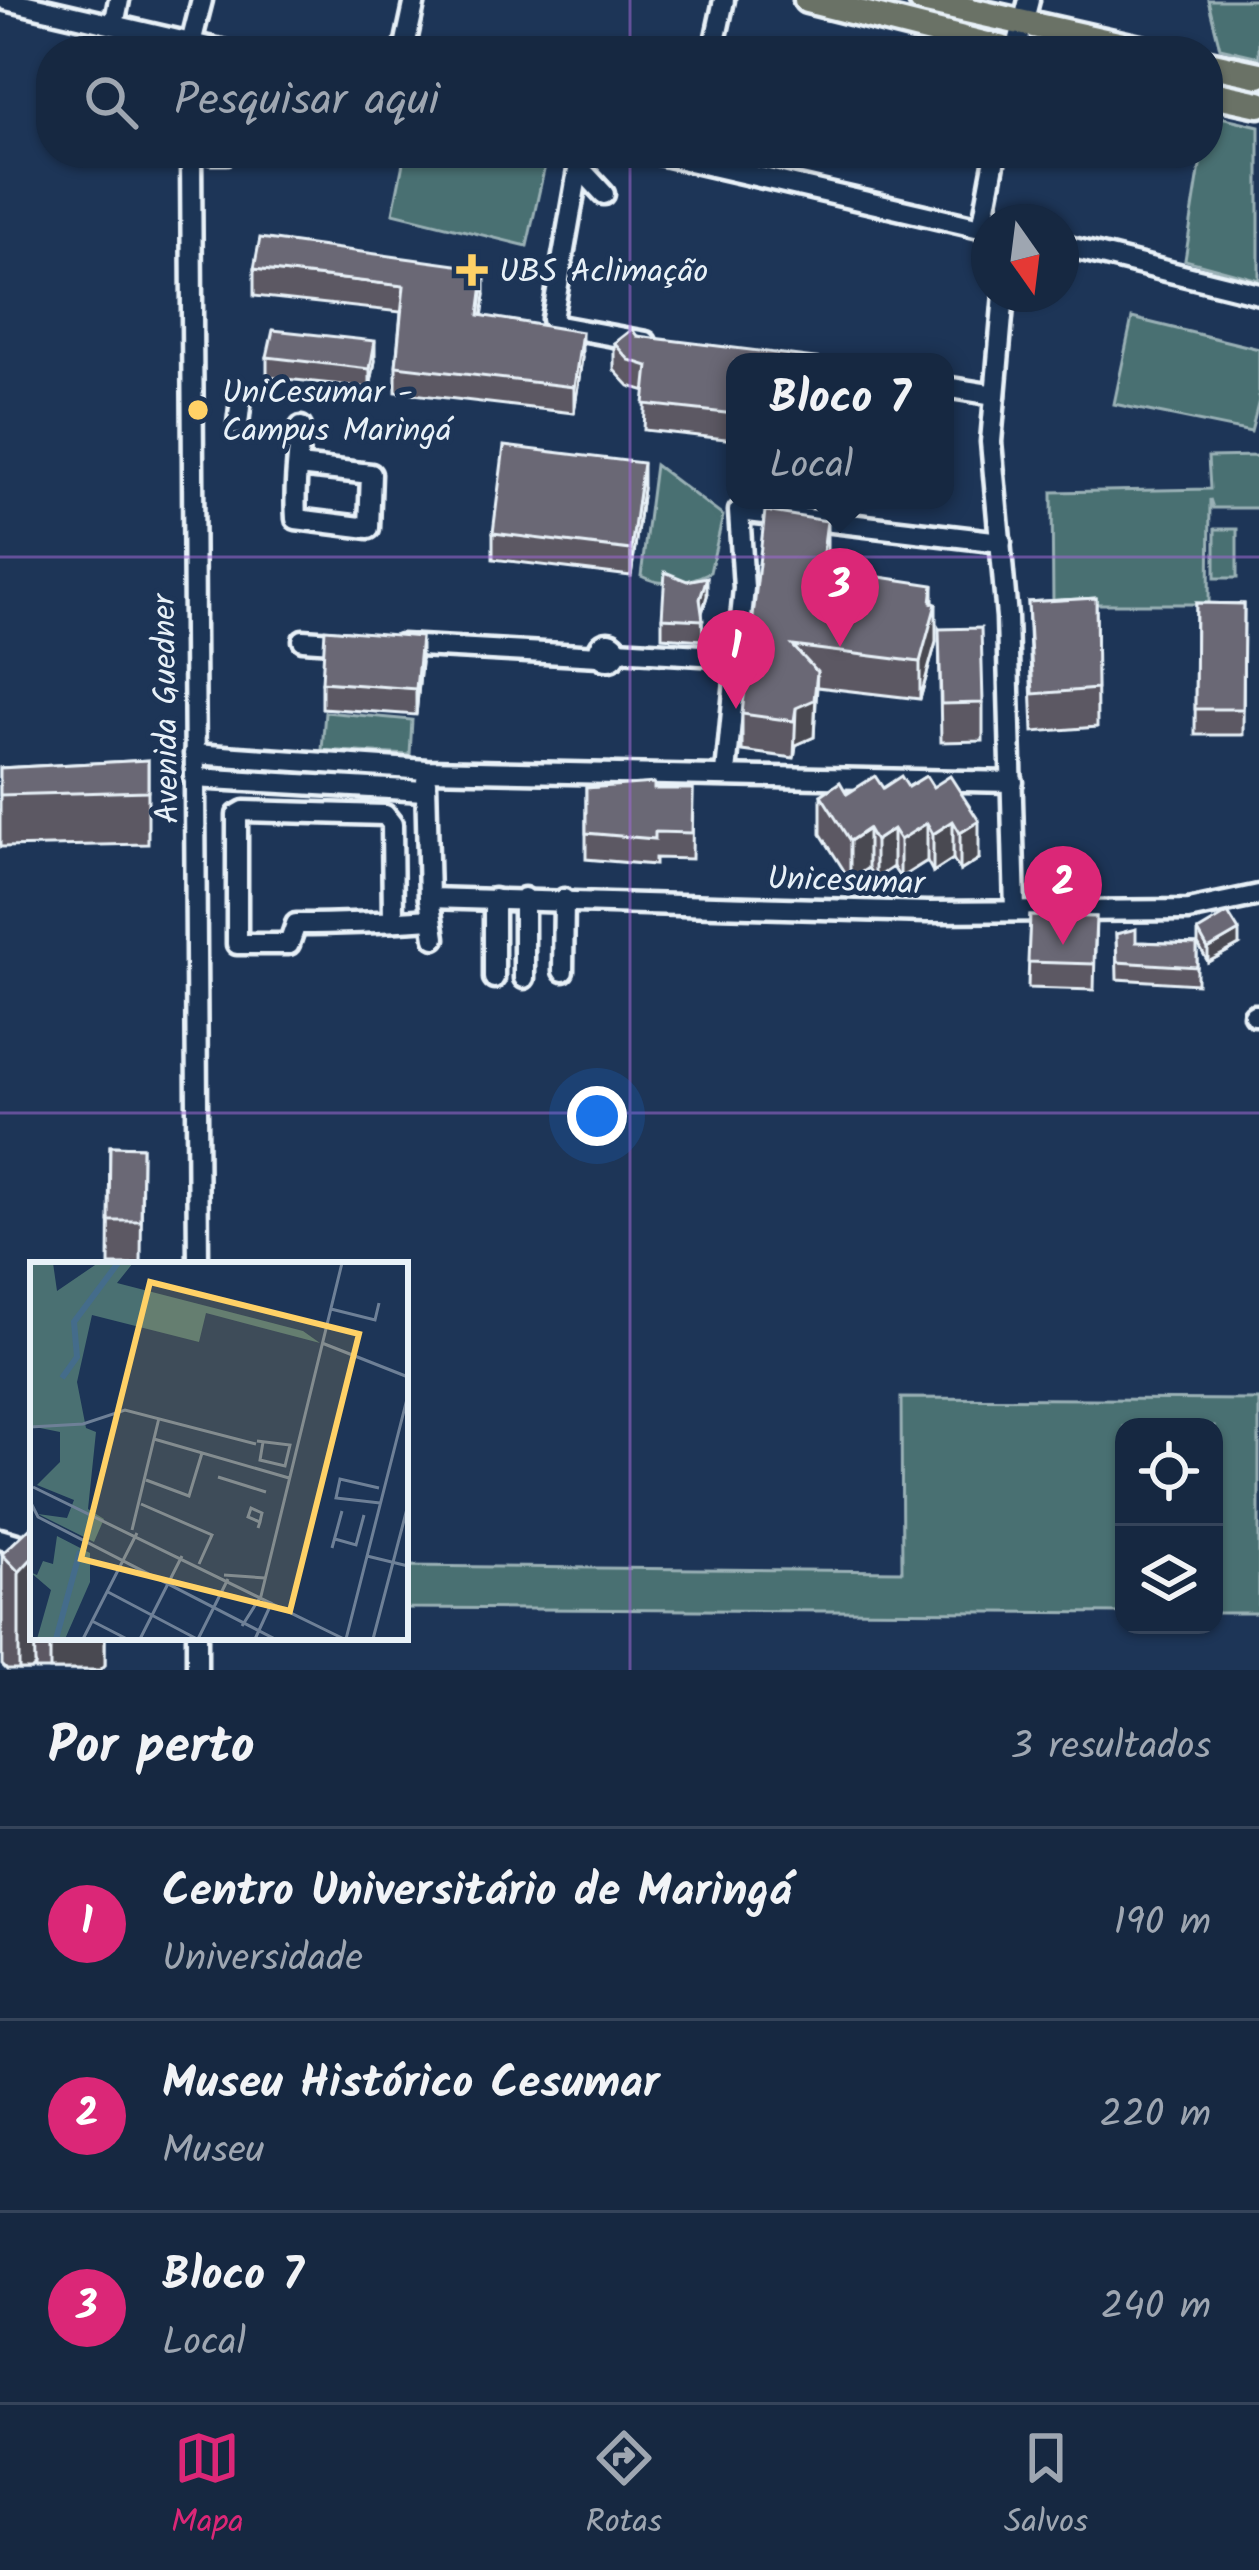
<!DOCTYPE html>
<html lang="pt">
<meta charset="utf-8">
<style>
body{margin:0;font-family:Kalam,sans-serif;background:#1f3048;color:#f1f3f6}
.controls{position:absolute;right:36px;bottom:36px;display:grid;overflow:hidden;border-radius:24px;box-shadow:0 3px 9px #0004}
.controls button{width:108px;height:108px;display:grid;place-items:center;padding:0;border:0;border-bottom:3px solid #35445a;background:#162841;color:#f1f3f6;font:60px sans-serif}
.compass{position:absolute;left:971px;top:204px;width:108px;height:108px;border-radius:50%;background:#162841;box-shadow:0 3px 9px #0004;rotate:166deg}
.you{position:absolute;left:597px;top:1116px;width:42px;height:42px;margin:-30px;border:9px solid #fff;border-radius:50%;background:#1a73e8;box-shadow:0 0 0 18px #1a73e833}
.badge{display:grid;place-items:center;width:78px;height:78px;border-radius:50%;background:#db2777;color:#fff;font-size:39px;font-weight:700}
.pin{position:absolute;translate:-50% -99px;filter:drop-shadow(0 3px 6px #0008)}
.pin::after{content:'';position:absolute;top:63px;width:42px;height:36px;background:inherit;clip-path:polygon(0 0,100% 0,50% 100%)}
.popup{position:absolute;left:726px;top:353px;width:228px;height:156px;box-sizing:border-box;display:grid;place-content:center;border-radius:24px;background:#162841;filter:drop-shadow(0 3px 9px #0005);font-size:39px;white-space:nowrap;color:#9ea6b1}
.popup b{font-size:45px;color:#f1f3f6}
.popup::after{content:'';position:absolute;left:50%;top:100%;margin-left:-24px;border:24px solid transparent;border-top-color:#162841}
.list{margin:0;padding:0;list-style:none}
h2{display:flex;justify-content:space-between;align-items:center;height:156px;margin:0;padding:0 48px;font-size:51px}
h2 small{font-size:39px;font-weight:400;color:#9ea6b1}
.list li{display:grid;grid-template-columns:78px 1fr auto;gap:36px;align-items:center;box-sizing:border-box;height:192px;padding:0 48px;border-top:3px solid #35445a}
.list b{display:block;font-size:45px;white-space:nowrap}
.list p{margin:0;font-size:39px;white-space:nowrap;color:#9ea6b1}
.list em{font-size:39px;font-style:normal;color:#9ea6b1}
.icon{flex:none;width:66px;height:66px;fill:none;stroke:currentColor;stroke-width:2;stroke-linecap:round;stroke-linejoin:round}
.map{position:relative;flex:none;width:1259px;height:1670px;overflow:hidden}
.search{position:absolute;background:#162841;box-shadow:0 3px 9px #0004;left:36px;right:36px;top:36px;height:132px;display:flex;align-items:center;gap:30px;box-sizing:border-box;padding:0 42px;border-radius:48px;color:#9ea6b1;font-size:45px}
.sheet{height:732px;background:#162841}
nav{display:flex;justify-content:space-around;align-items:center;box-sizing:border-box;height:168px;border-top:3px solid #35445a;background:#162841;font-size:33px;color:#9ea6b1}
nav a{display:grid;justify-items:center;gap:6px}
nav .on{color:#db2777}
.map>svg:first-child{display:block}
.green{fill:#4a7072;stroke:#99b0b5;stroke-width:3}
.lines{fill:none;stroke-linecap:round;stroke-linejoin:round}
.minor-casing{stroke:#e8f1f8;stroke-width:27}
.major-casing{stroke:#e8f1f8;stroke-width:33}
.minor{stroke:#1d3557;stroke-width:18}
.major{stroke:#6a7266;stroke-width:24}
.wall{fill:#5b5964;stroke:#e8f1f8;stroke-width:3}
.shaded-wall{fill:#4a4851;stroke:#e8f1f8;stroke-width:3}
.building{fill:#6a6774;stroke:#e8f1f8;stroke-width:3}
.grid{fill:none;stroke:#9c67d0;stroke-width:3;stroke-opacity:0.55}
.poi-dot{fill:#ffd166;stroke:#1d3557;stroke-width:4.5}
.labels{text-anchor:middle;stroke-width:10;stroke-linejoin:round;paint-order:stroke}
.poi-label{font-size:33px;fill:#e8f1f8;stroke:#1d3557;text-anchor:start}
.street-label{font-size:33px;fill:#e8f1f8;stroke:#1d3557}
.inset-river{fill:none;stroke:#446c8b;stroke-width:6}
.inset-road{fill:none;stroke:#6e8097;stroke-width:3}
.view{fill:#ffd166;fill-opacity:0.15;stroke:#ffd166;stroke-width:6}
.inset-edge{fill:none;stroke:#e8f1f8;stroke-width:6}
</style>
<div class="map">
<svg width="1259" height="1670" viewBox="0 0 1259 1670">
<rect width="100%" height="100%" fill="#1d3557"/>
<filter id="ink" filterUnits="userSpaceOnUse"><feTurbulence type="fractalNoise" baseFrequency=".00833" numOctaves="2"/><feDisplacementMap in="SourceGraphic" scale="24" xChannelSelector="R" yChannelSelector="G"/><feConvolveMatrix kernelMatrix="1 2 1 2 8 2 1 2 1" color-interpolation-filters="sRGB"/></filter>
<g filter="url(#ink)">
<g class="green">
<polygon points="1208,0 1259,0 1259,57 1220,48"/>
<polygon points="1208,114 1259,126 1259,280 1185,260 1202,153 1208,153"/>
<polygon points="405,153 547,157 527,246 393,213"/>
<polygon points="1132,318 1259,349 1259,400 1251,432 1114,404"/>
<polygon points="1259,456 1259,508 1213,508 1210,499 1209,604 1053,604 1052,492 1210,489 1208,457"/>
<path d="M655,465l68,51 -13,56c-23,11 -46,16 -69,4z"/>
<rect x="1215" y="529" width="22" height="49"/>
<polygon points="325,712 412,720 410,755 322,750"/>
<polygon points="901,1398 1259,1400 1259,1613 1214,1613 1214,1427 1124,1427 1124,1613 405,1608 405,1566 902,1571"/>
</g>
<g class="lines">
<g class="minor-casing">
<g id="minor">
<polyline points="6,0 225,51"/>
<polyline points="114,25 119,0"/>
<polyline points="189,51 202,0"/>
<polyline points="404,51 415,0"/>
<polyline points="713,51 724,0"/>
<polyline points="1016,51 1029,0"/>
<polyline points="191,153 198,1265"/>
<polyline points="212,153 227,153"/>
<polyline points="581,153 552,319 559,326 646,342"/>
<polyline points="655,153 989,230"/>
<polyline points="579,167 604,194"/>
<polyline points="982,228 996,153"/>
<polyline points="1061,245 1259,294"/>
<polyline points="1004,294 991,442 1007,617 1015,910"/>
<polyline points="945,387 995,395"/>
<polyline points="238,424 241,399"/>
<path d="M298,466l73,8 -2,54 -73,-9c-2,-30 2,-62 5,-92"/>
<polyline points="303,640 349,643"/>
<circle cx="608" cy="651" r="9"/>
<polyline points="401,645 599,656"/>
<polyline points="617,650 735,657"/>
<polyline points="194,754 427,770 1013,782"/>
<polyline points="726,773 744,588 739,511 1001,542"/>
<polyline points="194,778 425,791"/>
<polyline points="426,781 429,898 435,938"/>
<polyline points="429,898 927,912 1188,910 1259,895"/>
<path d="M393,921l-1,-97 -7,-9 -141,-4 -7,4v129h52l7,-20c45,0 90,-2 135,-5"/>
<polyline points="563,971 564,899"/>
<polyline points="494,978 494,899"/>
<polyline points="524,978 524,898"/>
<polyline points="1254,1015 1259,1015"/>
<polyline points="0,1539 33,1549"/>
<polyline points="197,1670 197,1637"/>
</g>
</g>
<g class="major-casing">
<g id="major">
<polyline points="807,0 1011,51"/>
<polyline points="922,0 1149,51"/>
<polyline points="1208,64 1259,75"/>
<polyline points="1208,93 1259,104"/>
</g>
</g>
<use href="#minor" class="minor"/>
<use href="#major" class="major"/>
</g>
<g class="wall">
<polygon points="254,269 485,295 482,315 582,358 574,413 396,392 396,366 401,312 254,296"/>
<polygon points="637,336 735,362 735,440 644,430 646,391 629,386 614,370 614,343"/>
<polygon points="267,357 375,361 370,388 267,377"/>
<polygon points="643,489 631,576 493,559 493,533"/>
<polygon points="827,559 825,568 933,603 936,642 920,699 817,687 814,737 796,745 794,758 742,751 742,714"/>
<polygon points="707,596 702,613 703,640 662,637 662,618"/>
<polygon points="1096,598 1097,727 1033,732 1028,602"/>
<polygon points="1196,603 1244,604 1243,735 1195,735"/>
<polygon points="939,629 983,703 983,741 941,742"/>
<polygon points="421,663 416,715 322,708 322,682"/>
<polygon points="148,760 148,844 0,847 0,768"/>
<polygon points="926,776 979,859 960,871 953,859 933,872 927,861 900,878 893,867 875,879 868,868 850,880 821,834 821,795 908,787"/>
<polygon points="586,788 693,789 692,859 655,858 655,865 586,859"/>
<polygon points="1030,916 1096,917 1094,990 1028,988"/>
<polygon points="1198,931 1239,945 1208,962 1198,944"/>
<polygon points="1116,934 1136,942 1197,944 1197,984 1117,979"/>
<polygon points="110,1146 142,1147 141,1265 109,1265"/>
<polygon points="33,1525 33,1637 105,1637 105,1665 100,1670 35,1670 35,1666 31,1670 7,1670 2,1665 2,1554"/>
</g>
<g class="shaded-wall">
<polygon points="485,269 485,295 479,341 479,315"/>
<polygon points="582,332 582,358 574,413 574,387"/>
<polygon points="375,341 375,361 370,388 370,369"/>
<polygon points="643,463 643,489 631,576 631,550"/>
<polygon points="827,521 827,559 821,605 821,568"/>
<polygon points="707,577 707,596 700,619 700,599"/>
<polygon points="933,585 933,615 936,604 936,642 920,699 920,662"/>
<polygon points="421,637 421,663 416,715 416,689"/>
<polygon points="817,672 814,737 796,745 794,758 796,708"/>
<polygon points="953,821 953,859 933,872 933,834"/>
<polygon points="979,821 979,859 960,871 960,833"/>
<polygon points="927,823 927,861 900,878 900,840"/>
<polygon points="868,829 868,868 850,880 850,841"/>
<polygon points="893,829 893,867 875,879 875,841"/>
<polygon points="1239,931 1239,945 1208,962 1208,949"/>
<polygon points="33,1557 35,1666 31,1670 19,1670 19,1572"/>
<polygon points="50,1637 105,1637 105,1665 100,1670 50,1670"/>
</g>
<g class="building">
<polygon points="260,238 485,269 479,315 582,332 574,387 396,366 404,286 254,269"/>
<polygon points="632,329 637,336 831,360 830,362 735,362 735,414 644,404 648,366 629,360 614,343"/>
<polygon points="273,330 375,341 370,369 267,357"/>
<polygon points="504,446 643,463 631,550 493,533"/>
<polygon points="765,511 827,521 821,568 933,585 931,602 936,604 920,662 793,646 817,672 814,700 796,708 794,721 742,714"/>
<polygon points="665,572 687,581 707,577 700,599 703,620 662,618"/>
<polygon points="1096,598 1097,689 1033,694 1028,602"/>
<polygon points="1196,603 1244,604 1243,709 1195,709"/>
<polygon points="981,628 983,703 941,704 939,629"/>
<polygon points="325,629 421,637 416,689 322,682"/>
<polygon points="148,760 148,791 0,795 0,768"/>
<polygon points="875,776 883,788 901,776 908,787 926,776 933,787 950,776 979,821 960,833 953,821 933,834 927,823 900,840 893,829 875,841 868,829 850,841 821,795 840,782 847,794"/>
<polygon points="654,783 654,789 693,789 692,833 655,832 655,839 586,833 586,788"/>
<polygon points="1228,913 1239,931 1208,949 1198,931"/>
<polygon points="1030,916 1096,917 1094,964 1028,962"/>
<polygon points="1136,929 1136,942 1197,944 1197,967 1117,962 1116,934"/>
<polygon points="110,1146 142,1147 141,1221 109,1221"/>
<polygon points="33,1525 33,1557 19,1572 2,1554"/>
</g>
</g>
<path class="grid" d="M630,0v51M630,153v1517M0,557h1259M0,1113h1259"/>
<g class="poi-dot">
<path d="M466 252h12v12h12v12h-12v12h-12v-12h-12v-12h12z"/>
<circle cx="198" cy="410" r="12"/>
</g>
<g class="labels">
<g class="poi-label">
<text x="499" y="282">UBS Aclimação</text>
<text x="222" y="403">UniCesumar -<tspan x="222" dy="38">Campus Maringá</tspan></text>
</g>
<g class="street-label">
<text transform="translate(164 709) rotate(-91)" y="12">Avenida Guedner</text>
<text transform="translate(846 879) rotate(2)" y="12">Unicesumar</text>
</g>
</g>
<g transform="translate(30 1262)">
<rect width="378" height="378" fill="#1d3557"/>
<path d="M0,1h23l4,28 41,-28h35l-16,20 186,48 17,12 -114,-30 -7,29 -107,-27 -15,67 9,46 10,4 -8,77 16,10 -10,23 -56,-28 29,4 7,-18 -37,-15 23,-23v-30l-30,-6zM27,274l33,17v29l-25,57h-28l14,-49 -21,-18 7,3 6,-14 10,3z" fill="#4a7072"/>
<path class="inset-river" d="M32,116l15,-21 -3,-35 44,-59M26,377l24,-88"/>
<path class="inset-road" d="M301,47l44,11 4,-17M292,81l86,34M0,165l53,-3 42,-14 131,34M124,177l135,39M227,179l33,4 -5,21 -25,-6 3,-18M188,215l48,15M116,218l43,16 13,-43M3,225l311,152M349,226l-39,-9 -4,19 44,5M0,239l8,16 237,122M111,242l71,31 -13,29M228,266l2,-6 1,-5 1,-4 -11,-5 -3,9 12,5M102,268l27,-112M305,277l21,6 8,-30M302,286l10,-37M337,294l41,10M194,313l41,3M78,330l89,47M62,359l35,18M212,364l19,-30 81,-333M53,377l54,-106M110,377l42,-83M168,377l30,-60M225,377l17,-37M316,377l62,-244M343,377l35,-134"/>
<path class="view" d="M120,20l209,52 -69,277 -209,-52z"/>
<rect width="378" height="378" class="inset-edge"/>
</g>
</svg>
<div class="controls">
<button><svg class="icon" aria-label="locate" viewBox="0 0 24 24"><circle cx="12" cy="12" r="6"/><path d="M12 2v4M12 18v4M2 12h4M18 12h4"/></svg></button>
<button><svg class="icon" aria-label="layers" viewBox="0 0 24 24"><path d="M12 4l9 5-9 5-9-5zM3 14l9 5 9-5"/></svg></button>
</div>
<svg class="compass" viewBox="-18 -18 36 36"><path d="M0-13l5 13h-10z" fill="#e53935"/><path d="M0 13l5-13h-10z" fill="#9ea6b1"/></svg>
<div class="you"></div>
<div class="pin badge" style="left:736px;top:709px">1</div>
<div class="pin badge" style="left:1063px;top:945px">2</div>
<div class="pin badge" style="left:840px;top:647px">3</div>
<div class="popup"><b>Bloco 7</b>Local</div>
<div class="search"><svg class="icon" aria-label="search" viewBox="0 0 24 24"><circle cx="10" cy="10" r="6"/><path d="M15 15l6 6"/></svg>Pesquisar aqui</div>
</div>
<section class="sheet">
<h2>Por perto<small>3 resultados</small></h2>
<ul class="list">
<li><span class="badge">1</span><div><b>Centro Universitário de Maringá</b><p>Universidade</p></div><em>190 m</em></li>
<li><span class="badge">2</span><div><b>Museu Histórico Cesumar</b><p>Museu</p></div><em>220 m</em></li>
<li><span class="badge">3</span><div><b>Bloco 7</b><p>Local</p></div><em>240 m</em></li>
</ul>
</section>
<nav>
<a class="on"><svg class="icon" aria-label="map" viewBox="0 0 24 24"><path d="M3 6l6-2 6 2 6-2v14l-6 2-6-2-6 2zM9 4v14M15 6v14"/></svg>Mapa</a>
<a><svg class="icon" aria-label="directions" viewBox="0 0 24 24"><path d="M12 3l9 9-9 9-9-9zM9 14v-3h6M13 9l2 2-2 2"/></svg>Rotas</a>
<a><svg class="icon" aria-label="saved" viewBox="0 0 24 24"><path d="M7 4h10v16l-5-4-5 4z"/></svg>Salvos</a>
</nav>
